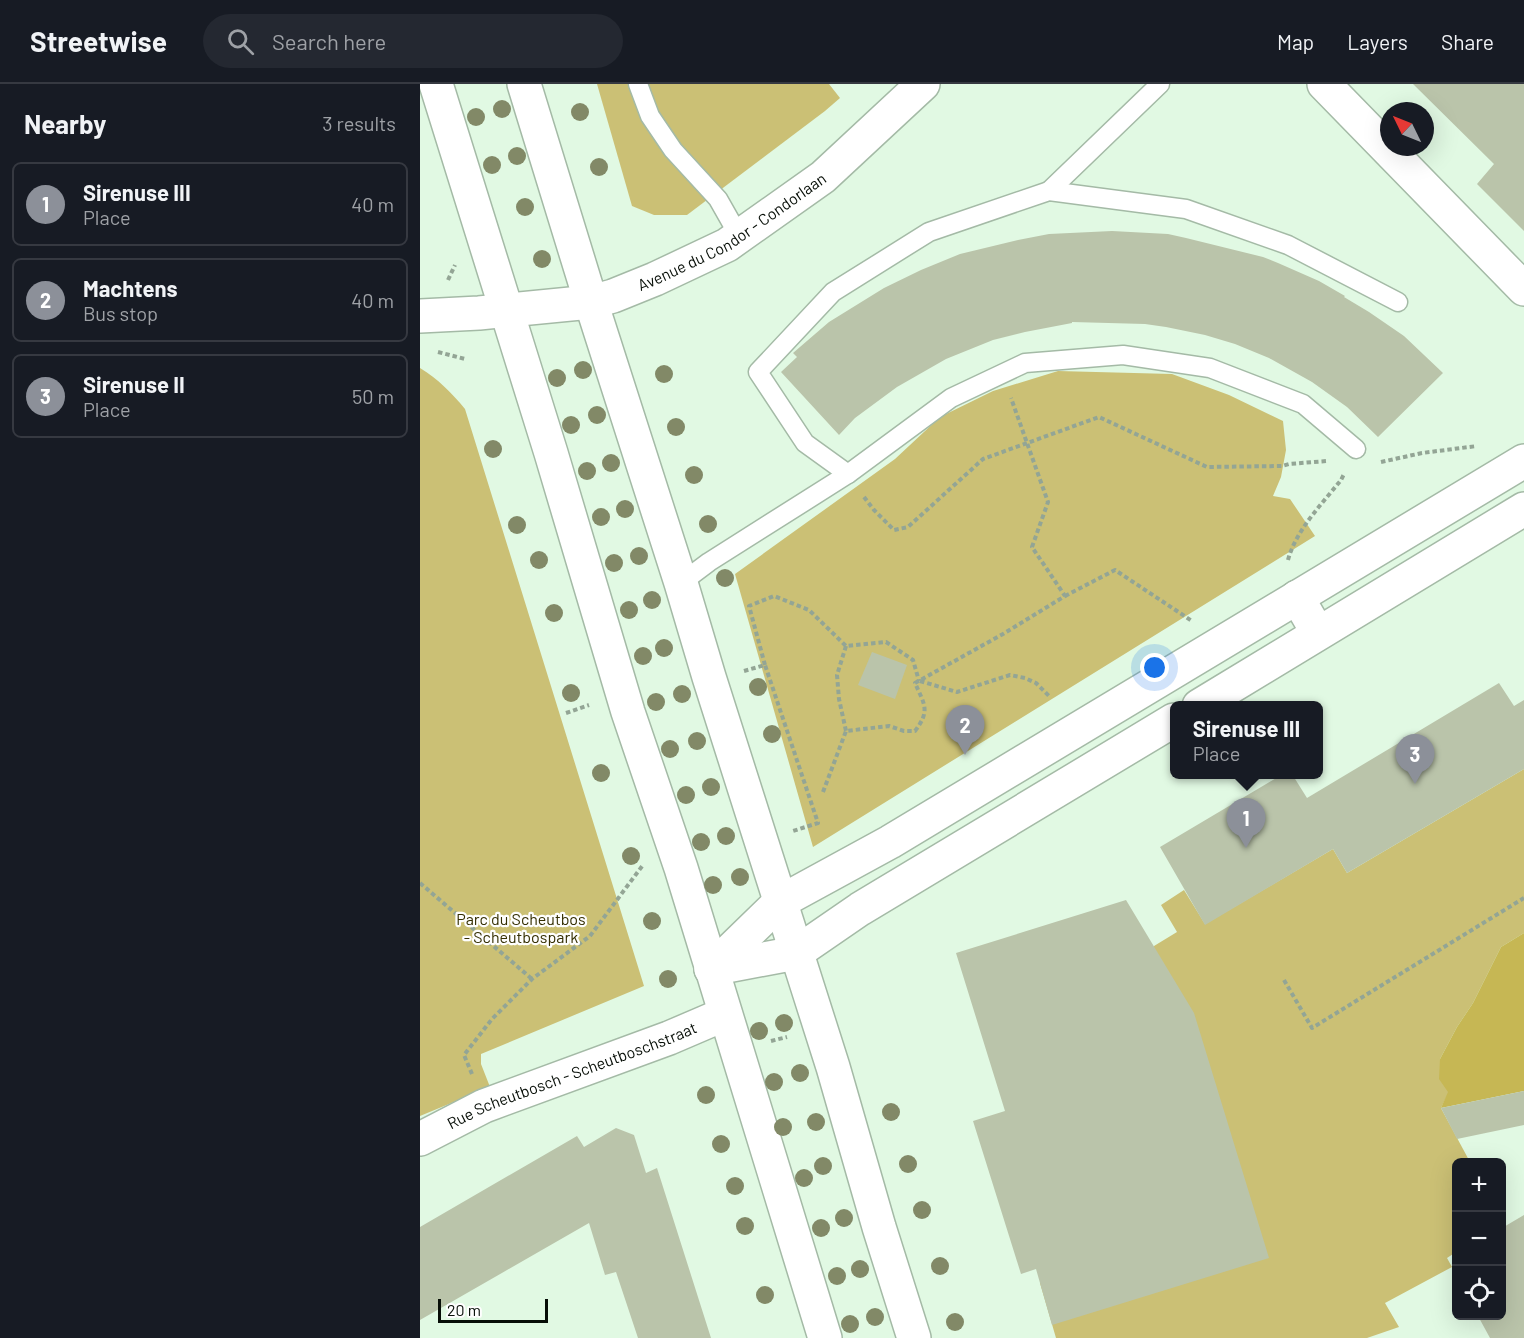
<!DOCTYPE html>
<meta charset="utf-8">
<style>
body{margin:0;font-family:Barlow,sans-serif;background:#242831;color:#f1f3f6}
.controls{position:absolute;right:18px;bottom:18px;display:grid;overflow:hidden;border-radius:9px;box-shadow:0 6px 24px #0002}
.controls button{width:54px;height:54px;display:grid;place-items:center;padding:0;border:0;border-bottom:2px solid #363941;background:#171b24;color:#f1f3f6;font:30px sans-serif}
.compass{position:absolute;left:960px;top:18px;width:54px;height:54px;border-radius:50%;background:#171b24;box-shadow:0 6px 24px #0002;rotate:313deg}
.scale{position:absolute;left:18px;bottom:15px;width:110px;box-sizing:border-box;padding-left:6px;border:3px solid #070e07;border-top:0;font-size:16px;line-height:21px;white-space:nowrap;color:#070e07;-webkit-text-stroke:4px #fefefe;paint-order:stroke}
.you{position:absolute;left:735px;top:584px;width:21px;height:21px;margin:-15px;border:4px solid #fff;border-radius:50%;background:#1a73e8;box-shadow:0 0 0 9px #1a73e833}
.badge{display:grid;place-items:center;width:39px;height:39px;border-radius:50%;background:#8c9099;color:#fff;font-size:20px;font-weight:700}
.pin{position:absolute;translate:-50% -50px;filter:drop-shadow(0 2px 3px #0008)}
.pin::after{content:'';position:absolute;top:32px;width:21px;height:18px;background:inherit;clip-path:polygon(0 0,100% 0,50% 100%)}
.popup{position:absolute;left:750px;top:617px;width:153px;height:78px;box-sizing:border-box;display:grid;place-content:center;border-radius:9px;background:#171b24;filter:drop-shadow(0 2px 4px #0005);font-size:20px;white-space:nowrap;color:#9ea1a6}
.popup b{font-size:22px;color:#f1f3f6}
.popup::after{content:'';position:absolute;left:50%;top:100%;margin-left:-12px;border:12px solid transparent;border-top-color:#171b24}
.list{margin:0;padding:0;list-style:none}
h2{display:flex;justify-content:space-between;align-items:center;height:78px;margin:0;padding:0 24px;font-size:26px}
h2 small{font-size:20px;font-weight:400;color:#9ea1a6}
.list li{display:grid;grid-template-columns:39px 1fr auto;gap:18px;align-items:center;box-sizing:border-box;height:84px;margin:0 12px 12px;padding:0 12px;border:2px solid #363941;border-radius:9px}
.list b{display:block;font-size:22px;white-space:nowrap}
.list p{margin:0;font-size:20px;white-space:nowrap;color:#9ea1a6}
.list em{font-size:20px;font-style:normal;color:#9ea1a6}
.icon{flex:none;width:33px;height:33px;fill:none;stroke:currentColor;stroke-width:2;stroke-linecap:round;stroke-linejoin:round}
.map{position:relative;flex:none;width:1104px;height:1254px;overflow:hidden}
header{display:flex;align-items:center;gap:36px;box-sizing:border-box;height:84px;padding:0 30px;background:#171b24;border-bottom:2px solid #363941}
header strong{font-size:28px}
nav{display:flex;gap:33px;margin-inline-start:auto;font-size:21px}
.search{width:420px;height:54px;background:#242831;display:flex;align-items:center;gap:15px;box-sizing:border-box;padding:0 21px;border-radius:33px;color:#9ea1a6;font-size:22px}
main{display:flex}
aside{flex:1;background:#171b24}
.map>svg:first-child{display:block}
.green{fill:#cbc075}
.forest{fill:#c6b754}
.building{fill:#bac4aa}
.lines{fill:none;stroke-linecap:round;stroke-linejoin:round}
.lane-casing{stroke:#a4baa6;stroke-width:21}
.street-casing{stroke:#a4baa6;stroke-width:36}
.secondary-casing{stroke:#a4baa6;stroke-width:36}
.primary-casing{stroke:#a4baa6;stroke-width:36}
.path{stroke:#93a595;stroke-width:4;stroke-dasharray:4.5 3;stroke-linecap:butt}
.lane{stroke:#fff;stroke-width:18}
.street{stroke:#fff;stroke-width:33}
.secondary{stroke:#fff;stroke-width:33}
.primary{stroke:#fff;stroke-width:33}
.tree{fill:#828967}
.labels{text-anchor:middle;stroke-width:4.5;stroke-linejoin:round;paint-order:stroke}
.street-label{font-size:16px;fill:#070e07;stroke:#fefefe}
.park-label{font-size:16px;fill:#342e02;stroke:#fefefe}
</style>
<header>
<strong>Streetwise</strong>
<div class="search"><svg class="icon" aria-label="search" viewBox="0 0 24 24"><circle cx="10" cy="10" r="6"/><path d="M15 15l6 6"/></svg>Search here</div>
<nav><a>Map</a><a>Layers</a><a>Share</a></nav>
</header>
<main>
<aside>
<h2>Nearby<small>3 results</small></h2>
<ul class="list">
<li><span class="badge">1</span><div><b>Sirenuse III</b><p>Place</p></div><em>40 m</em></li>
<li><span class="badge">2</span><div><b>Machtens</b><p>Bus stop</p></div><em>40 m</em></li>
<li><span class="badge">3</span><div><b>Sirenuse II</b><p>Place</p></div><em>50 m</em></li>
</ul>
</aside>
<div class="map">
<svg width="1104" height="1254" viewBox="0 0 1104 1254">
<rect width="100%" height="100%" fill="#e1f9e3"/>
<g class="green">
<polygon points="177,0 409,0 420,14 405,27 267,131 234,131 212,122"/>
<path d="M0,284c18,11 32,25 45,41l179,577 -163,68v10l9,23 -70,29z"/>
<polygon points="638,287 752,290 809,311 863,337 866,366 861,393 853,412 870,415 895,452 393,763 315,490 475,375 520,333 573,307"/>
<polygon points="1104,685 1104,849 1081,863 1053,919 1037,943 1020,975 1029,1008 1021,1024 1022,1026 1050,1078 1036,1078 1036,1168 1027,1174 1032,1183 965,1219 979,1243 947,1254 636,1254 620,1199 695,1172 734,862 757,848 741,821 764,806 785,840 913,765 927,789"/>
</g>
<polygon class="forest" points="1104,849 1104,1007 1021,1024 1028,1008 1019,995 1020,975 1037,943 1053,919 1081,863"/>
<g class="building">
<polygon points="993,0 1104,0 1104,147 1057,100 1074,80"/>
<polygon points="692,147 748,150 766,154 843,173 858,179 899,197 925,212 924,213 949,228 984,252 1023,289 958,353 927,323 892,298 849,274 815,260 785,251 746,243 725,240 652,238 652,239 605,248 573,256 526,275 477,303 435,334 419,351 361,288 377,273 373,269 409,238 464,204 501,186 540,170 598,156 629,150"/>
<polygon points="452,568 487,581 475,615 438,601"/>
<polygon points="1079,599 1094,622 1104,616 1104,685 927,789 913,765 785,841 740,763 863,690 872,690 887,714"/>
<polygon points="706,816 774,929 849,1174 632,1241 616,1185 601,1190 553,1037 585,1027 536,869"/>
<polygon points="1104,1007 1104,1041 1037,1055 1021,1024"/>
<polygon points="196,1044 214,1051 226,1089 237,1084 291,1254 218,1254 196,1188 185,1191 169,1139 0,1236 0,1143 157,1052 164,1063"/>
<polygon points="1104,1131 1104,1254 1070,1254 1058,1232 1082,1232 1082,1144"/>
</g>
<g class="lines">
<g class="lane-casing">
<g id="lane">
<polyline points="218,0 230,32 253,66 298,115 319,152"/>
<polyline points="629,107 740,0"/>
<polyline points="428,390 385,359 338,288 413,208 509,148 629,107 766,125 868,161 978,218"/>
<polyline points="261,499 289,478 428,390 531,314 605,279 703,271 790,284 883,320 936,365"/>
</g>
</g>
<g class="street-casing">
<g id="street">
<polyline points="904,0 1104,205"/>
<path id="s1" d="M0,232l59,-3 112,-11 22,-6 42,-17 72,-34 96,-68 100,-93"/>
<polyline points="877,513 898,549"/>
<path id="s2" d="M0,1055l64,-33 185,-68 56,-24"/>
</g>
</g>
<g class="secondary-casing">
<g id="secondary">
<polyline points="779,622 1104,425"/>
<polyline points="291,885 360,818 470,758 1104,377"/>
<polyline points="291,885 376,869 440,825 754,636"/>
</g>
</g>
<g class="primary-casing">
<g id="primary">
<polyline points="16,0 131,369 208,628 261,784 405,1254"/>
<polyline points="104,0 171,218 261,499 289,593 413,983 459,1143 494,1254"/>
</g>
</g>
<g class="path">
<polyline points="28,196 35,181"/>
<polyline points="18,268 45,275"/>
<polyline points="961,378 1002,369 1057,362"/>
<polyline points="444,413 454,426 474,446 488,443 563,375 679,333 787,383 862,382 869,380 907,377"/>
<path d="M868,476c8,-30 34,-56 53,-80l3,-6"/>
<polyline points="645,512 695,486 772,537"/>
<polyline points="426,562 417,591 419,615 426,647"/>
<polyline points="345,581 329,522 354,512 389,526 426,562 466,558 493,576 499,597"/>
<polyline points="324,587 345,581 398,739 373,747"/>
<polyline points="500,597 537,608 590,591 605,594 616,599 629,612"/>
<polyline points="146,629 169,621"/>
<path d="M403,708l23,-61 43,-5 15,5h11c16,-21 9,-27 0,-48l88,-49 62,-38 -33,-49 16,-45 -37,-104"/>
<polyline points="0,799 112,895"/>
<polyline points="864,896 892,944 1104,814"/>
<polyline points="351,957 367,953"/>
<polyline points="52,990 44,971 72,935 112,895 170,852 223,781"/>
</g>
<use href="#lane" class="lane"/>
<use href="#street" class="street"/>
<use href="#secondary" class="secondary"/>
<use href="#primary" class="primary"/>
</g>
<g class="tree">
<circle cx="82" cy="25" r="9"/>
<circle cx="160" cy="28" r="9"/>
<circle cx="56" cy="33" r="9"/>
<circle cx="97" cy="72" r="9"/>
<circle cx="72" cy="81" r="9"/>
<circle cx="179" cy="83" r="9"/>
<circle cx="105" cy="123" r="9"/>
<circle cx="122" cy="175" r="9"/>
<circle cx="163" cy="286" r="9"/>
<circle cx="244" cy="290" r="9"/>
<circle cx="137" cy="294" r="9"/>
<circle cx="177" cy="331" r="9"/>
<circle cx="151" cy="341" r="9"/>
<circle cx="256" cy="343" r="9"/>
<circle cx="73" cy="365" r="9"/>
<circle cx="191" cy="379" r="9"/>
<circle cx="167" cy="387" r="9"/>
<circle cx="274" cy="391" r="9"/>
<circle cx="205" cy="425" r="9"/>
<circle cx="181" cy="433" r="9"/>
<circle cx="288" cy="440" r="9"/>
<circle cx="97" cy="441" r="9"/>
<circle cx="219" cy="472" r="9"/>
<circle cx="119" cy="476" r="9"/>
<circle cx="194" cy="479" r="9"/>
<circle cx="305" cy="494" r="9"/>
<circle cx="232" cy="516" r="9"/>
<circle cx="209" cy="526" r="9"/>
<circle cx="134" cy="529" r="9"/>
<circle cx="244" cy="564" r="9"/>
<circle cx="223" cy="572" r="9"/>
<circle cx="338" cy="603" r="9"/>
<circle cx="151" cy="609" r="9"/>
<circle cx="262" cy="610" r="9"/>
<circle cx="236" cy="618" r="9"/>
<circle cx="352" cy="650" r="9"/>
<circle cx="277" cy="657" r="9"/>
<circle cx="250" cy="665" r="9"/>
<circle cx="181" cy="689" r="9"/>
<circle cx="291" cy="703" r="9"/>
<circle cx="266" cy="711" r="9"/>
<circle cx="306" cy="752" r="9"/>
<circle cx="281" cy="758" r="9"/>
<circle cx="211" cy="772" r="9"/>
<circle cx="320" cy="793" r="9"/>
<circle cx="293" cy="801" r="9"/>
<circle cx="232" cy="837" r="9"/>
<circle cx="248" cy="895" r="9"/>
<circle cx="364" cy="939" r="9"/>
<circle cx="339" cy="947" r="9"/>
<circle cx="380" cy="989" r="9"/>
<circle cx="354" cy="998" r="9"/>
<circle cx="286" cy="1011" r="9"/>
<circle cx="471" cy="1028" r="9"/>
<circle cx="396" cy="1038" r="9"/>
<circle cx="363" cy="1043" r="9"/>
<circle cx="301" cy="1060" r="9"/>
<circle cx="488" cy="1080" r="9"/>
<circle cx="403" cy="1082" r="9"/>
<circle cx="384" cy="1094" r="9"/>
<circle cx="315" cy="1102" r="9"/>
<circle cx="502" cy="1126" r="9"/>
<circle cx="424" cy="1134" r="9"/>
<circle cx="325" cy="1142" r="9"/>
<circle cx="401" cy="1144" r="9"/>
<circle cx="520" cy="1182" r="9"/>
<circle cx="440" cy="1185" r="9"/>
<circle cx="417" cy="1192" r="9"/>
<circle cx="345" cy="1211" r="9"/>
<circle cx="455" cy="1233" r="9"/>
<circle cx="535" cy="1238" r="9"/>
<circle cx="430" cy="1240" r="9"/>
</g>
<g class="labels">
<g class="street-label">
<text dy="6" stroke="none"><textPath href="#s1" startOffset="330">Avenue du Condor - Condorlaan</textPath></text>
<text dy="6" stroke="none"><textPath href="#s2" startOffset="165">Rue Scheutbosch - Scheutboschstraat</textPath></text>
</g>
<g class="park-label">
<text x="101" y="841">Parc du Scheutbos<tspan x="101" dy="18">- Scheutbospark</tspan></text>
</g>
</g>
</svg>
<div class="controls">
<button>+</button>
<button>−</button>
<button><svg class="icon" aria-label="locate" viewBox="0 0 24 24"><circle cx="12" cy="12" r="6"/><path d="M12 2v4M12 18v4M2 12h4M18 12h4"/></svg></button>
</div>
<svg class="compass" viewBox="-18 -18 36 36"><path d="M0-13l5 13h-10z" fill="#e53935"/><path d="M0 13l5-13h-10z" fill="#9ea1a6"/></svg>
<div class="scale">20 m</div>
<div class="you"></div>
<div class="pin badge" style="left:826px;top:764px">1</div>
<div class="popup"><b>Sirenuse III</b>Place</div>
<div class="pin badge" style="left:545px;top:671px">2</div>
<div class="pin badge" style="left:995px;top:700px">3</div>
</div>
</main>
